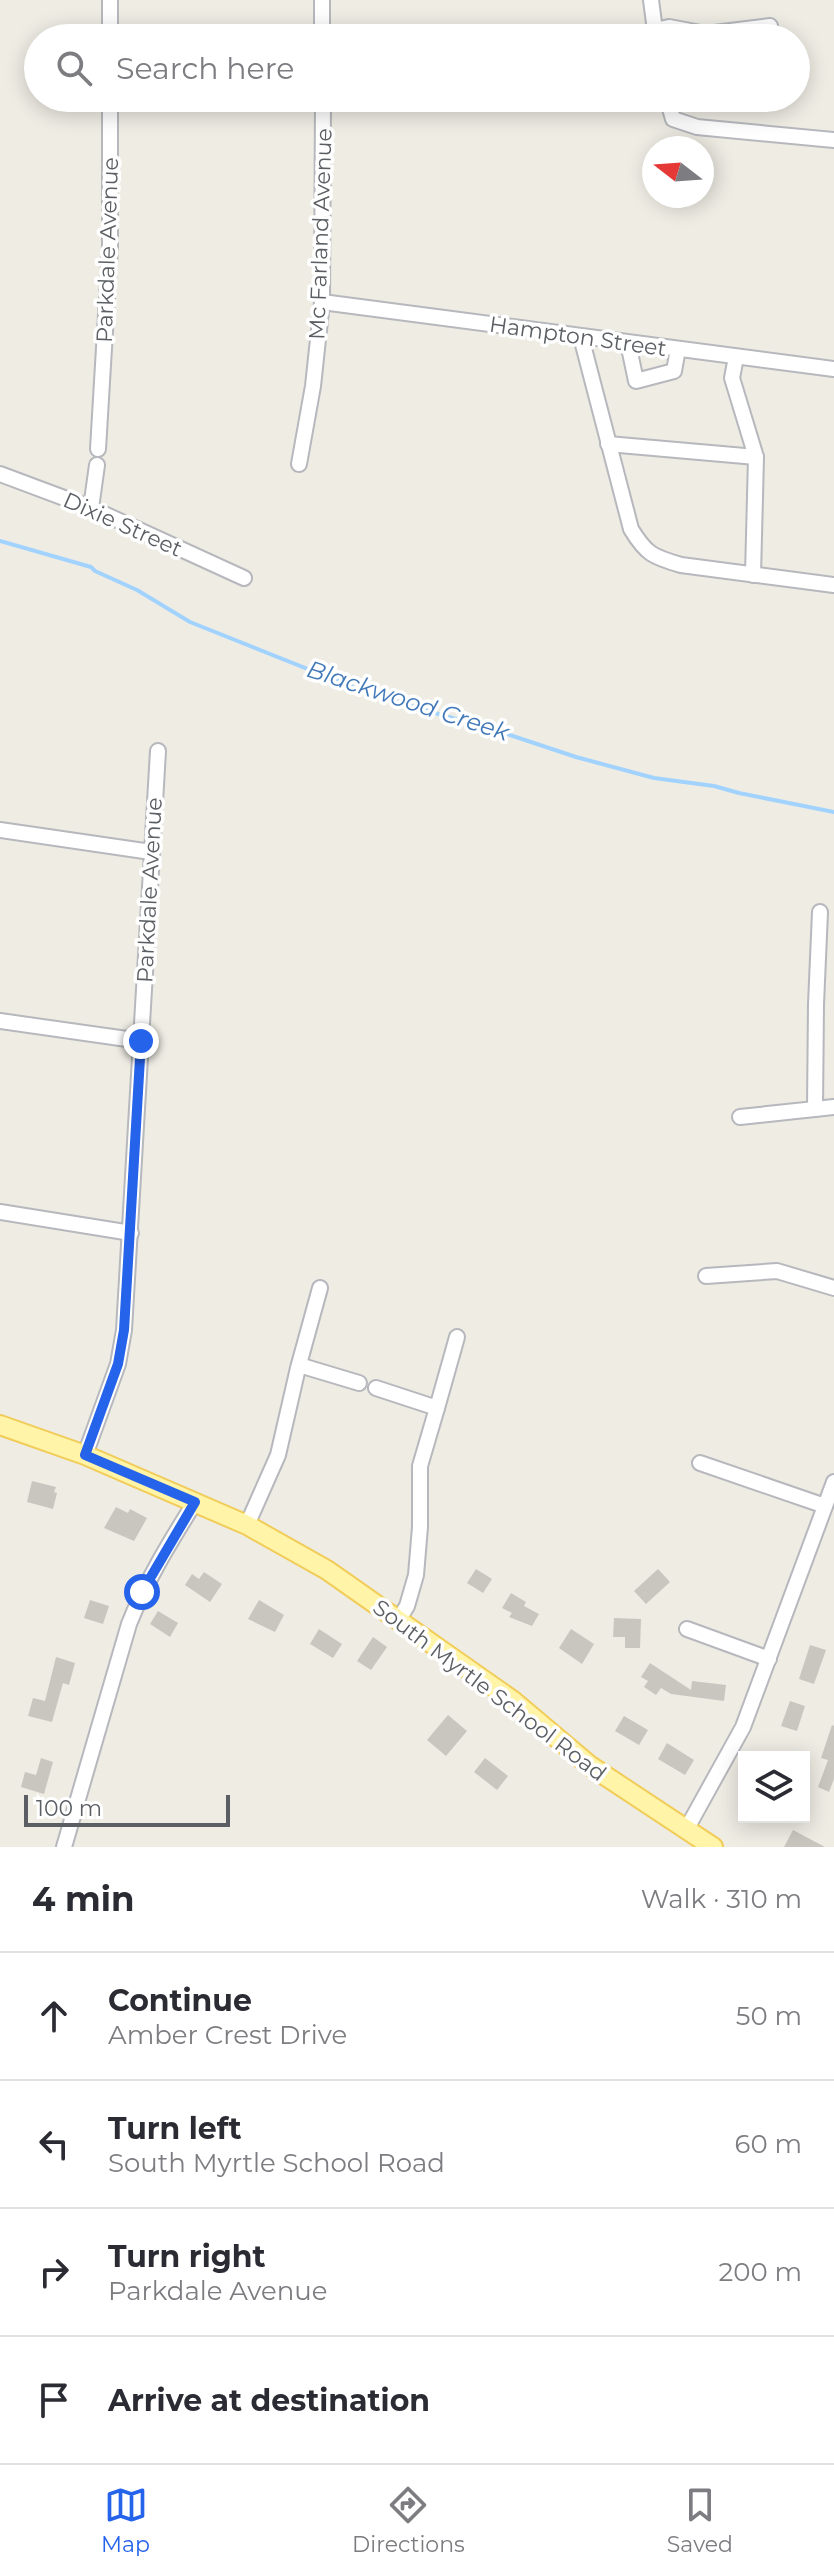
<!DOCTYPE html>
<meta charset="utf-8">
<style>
body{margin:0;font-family:Montserrat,sans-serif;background:#f7f7f7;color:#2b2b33}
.controls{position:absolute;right:24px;bottom:24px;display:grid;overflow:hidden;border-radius:0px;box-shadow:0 4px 20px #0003}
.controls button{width:72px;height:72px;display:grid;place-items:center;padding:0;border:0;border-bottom:2px solid #e1e1e2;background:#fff;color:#2b2b33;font:40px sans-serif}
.compass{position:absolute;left:642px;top:136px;width:72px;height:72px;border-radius:50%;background:#fff;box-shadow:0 4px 20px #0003;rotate:287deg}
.scale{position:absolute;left:24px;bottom:20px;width:206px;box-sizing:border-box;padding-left:8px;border:4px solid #5b5f64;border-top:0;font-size:22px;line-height:28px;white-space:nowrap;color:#5b5f64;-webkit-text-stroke:6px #fff;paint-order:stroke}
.stop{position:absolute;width:24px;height:24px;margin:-18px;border:6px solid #2563eb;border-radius:50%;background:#fff}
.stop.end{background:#2563eb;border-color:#fff;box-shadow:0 2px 8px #0008}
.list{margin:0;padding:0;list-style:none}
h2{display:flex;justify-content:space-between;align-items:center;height:104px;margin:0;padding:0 32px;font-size:34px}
h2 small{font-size:26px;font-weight:400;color:#7c7c81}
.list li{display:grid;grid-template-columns:52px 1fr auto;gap:24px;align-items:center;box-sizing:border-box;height:128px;padding:0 32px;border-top:2px solid #e1e1e2}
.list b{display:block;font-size:30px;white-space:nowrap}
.list p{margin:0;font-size:26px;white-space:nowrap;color:#7c7c81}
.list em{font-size:26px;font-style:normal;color:#7c7c81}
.icon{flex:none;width:44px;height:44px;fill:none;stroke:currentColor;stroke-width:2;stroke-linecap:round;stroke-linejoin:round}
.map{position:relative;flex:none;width:834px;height:1847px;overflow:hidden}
.search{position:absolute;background:#fff;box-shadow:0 4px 20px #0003;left:24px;right:24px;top:24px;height:88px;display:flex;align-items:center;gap:20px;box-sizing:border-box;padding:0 28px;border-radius:44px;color:#7c7c81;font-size:30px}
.sheet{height:616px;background:#fff}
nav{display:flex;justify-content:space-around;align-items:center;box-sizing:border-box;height:112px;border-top:2px solid #e1e1e2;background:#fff;font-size:22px;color:#7c7c81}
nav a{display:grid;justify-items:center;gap:4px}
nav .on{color:#2563eb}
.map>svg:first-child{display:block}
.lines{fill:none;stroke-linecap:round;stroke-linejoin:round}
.stream{stroke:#a2d3ff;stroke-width:4}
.building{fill:#c9c6c0}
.minor-casing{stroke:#b6b8bd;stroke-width:18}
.major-casing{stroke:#f1cc59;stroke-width:22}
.minor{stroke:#fff;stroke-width:14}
.major{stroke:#fff4a7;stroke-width:18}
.route{stroke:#2563eb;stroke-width:10}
.labels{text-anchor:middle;stroke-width:7;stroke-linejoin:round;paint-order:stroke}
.street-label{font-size:22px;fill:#5b5f64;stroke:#fff}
.water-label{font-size:24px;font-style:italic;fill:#4178b9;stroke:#fff}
</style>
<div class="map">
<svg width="834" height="1847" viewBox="0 0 834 1847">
<rect width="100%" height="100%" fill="#eeece3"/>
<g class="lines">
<polyline class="stream" points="0,541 91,567 95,571 137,590 190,622 373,695 504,733 576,757 654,778 714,786 739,793 834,812"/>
</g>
<g class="building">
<polygon points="32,1481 56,1487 54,1492 57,1493 53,1509 27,1502"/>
<polygon points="116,1507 128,1513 130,1509 147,1518 134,1541 104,1528"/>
<polygon points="476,1569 492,1579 483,1593 467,1583"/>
<polygon points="658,1569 670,1582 646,1604 634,1591"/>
<polygon points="204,1572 222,1584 210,1602 185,1585 192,1574 199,1579"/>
<polygon points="511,1593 526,1602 524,1606 539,1614 532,1626 509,1617 512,1613 502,1608"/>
<polygon points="90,1600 109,1606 103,1624 84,1618"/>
<polygon points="259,1600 284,1615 275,1632 248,1619"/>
<polygon points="158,1611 178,1623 170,1637 150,1624"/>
<polygon points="614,1618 641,1619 640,1648 625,1648 625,1637 613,1637"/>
<polygon points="319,1629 342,1644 333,1658 310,1644"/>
<polygon points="571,1629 594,1644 582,1664 559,1648"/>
<polygon points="373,1637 387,1647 371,1670 357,1661"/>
<polygon points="810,1645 826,1650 814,1684 799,1679"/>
<polygon points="56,1657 75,1663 69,1685 63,1683 52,1722 28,1716 33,1698 45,1701"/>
<polygon points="650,1663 691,1690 692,1681 726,1685 724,1701 671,1694 661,1688 656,1695 644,1687 648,1681 641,1677"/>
<polygon points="790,1701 805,1706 797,1731 781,1726"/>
<polygon points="448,1715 467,1731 446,1756 427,1740"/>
<polygon points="624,1716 648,1730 639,1745 615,1731"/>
<polygon points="832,1725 834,1726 834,1779 829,1792 818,1787 828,1760 821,1758"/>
<polygon points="667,1743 694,1760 685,1775 658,1759"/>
<polygon points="41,1758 53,1762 44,1794 21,1787 25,1772 36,1775"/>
<polygon points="485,1758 508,1776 497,1790 474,1772"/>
<polygon points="793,1830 825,1847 784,1847"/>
</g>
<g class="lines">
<g class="minor-casing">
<g id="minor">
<polyline points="110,0 110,38"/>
<polyline points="322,0 322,38"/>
<polyline points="651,0 656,38"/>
<polyline points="655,30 669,27 706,34 770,26"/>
<polyline points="667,98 673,119 697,127 834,140"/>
<polyline points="323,101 367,98"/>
<polyline points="322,302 834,369"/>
<path d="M581,337l50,192c15,25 22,28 50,36l153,20"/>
<polyline points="628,343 636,381 674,371 678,349"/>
<polyline points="736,357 732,378 756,457 753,575"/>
<polyline points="608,444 756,457"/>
<polyline points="98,449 110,247 110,98"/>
<polyline points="299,464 313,386 322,302 323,98"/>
<polyline points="0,474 91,508 244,578"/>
<polyline points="91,508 97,465"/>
<polyline points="0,830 151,852"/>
<polyline points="0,1021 141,1041"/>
<polyline points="815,1109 816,1004 820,912"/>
<polyline points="740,1117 834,1107"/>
<polyline points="0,1212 131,1233"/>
<polyline points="706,1276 777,1271 834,1288"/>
<polyline points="299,1365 359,1383"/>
<polyline points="376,1388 437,1408 420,1466 420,1527 416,1575 407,1606 399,1619"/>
<polyline points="437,1408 457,1337"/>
<polyline points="85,1455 118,1364 124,1330 158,751"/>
<polyline points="700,1463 825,1506"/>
<polyline points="247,1525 278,1455 298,1368 320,1288"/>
<polyline points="687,1629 769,1659"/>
<polyline points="686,1830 743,1727 834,1482"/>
<path d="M64,1847l65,-223c17,-43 41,-82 66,-122"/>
</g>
</g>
<g class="major-casing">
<polyline id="major" points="0,1425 85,1455 247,1525 327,1570 512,1700 589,1765 713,1847"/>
</g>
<use href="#minor" class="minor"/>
<use href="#major" class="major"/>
</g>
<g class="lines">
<polyline class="route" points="141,1041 124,1330 118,1364 85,1455 195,1502 142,1592"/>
</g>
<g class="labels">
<g class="street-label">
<text transform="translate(320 234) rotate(-88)" y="8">Mc Farland Avenue</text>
<text transform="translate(107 250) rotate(-88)" y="8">Parkdale Avenue</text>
<text transform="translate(578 336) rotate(8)" y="8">Hampton Street</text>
<text transform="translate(123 524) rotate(24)" y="8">Dixie Street</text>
<text transform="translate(149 890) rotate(-87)" y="8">Parkdale Avenue</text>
<text transform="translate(490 1690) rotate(37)" y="8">South Myrtle School Road</text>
</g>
<g class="water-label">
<text transform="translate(408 701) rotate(18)" y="8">Blackwood Creek</text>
</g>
</g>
</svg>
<div class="controls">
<button><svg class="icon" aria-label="layers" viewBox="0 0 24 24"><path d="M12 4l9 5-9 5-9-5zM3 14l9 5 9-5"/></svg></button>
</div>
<svg class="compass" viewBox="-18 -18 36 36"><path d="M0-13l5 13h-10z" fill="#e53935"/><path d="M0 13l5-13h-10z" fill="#7c7c81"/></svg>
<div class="scale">100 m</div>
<div class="stop" style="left:142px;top:1592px"></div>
<div class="stop end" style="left:141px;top:1041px"></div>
<div class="search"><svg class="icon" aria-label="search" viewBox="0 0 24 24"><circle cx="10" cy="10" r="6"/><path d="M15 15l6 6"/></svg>Search here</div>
</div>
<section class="sheet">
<h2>4 min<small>Walk · 310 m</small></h2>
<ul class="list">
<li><svg class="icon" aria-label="ahead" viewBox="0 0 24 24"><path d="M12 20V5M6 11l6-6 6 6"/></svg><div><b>Continue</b><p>Amber Crest Drive</p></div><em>50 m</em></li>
<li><svg class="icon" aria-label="left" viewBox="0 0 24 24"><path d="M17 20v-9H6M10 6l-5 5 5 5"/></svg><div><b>Turn left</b><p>South Myrtle School Road</p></div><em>60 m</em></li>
<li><svg class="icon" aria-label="right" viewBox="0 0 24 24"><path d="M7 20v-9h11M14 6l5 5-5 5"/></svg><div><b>Turn right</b><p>Parkdale Avenue</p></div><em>200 m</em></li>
<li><svg class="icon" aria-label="arrive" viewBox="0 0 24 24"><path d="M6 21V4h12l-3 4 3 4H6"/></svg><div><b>Arrive at destination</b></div></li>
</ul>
</section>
<nav>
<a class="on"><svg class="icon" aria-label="map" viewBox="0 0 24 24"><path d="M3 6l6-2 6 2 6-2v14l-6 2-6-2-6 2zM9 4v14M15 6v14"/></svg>Map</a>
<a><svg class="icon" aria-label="directions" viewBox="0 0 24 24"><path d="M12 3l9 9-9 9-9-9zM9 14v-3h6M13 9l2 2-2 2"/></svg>Directions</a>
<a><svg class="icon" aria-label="saved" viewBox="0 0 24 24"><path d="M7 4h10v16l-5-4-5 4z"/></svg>Saved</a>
</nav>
